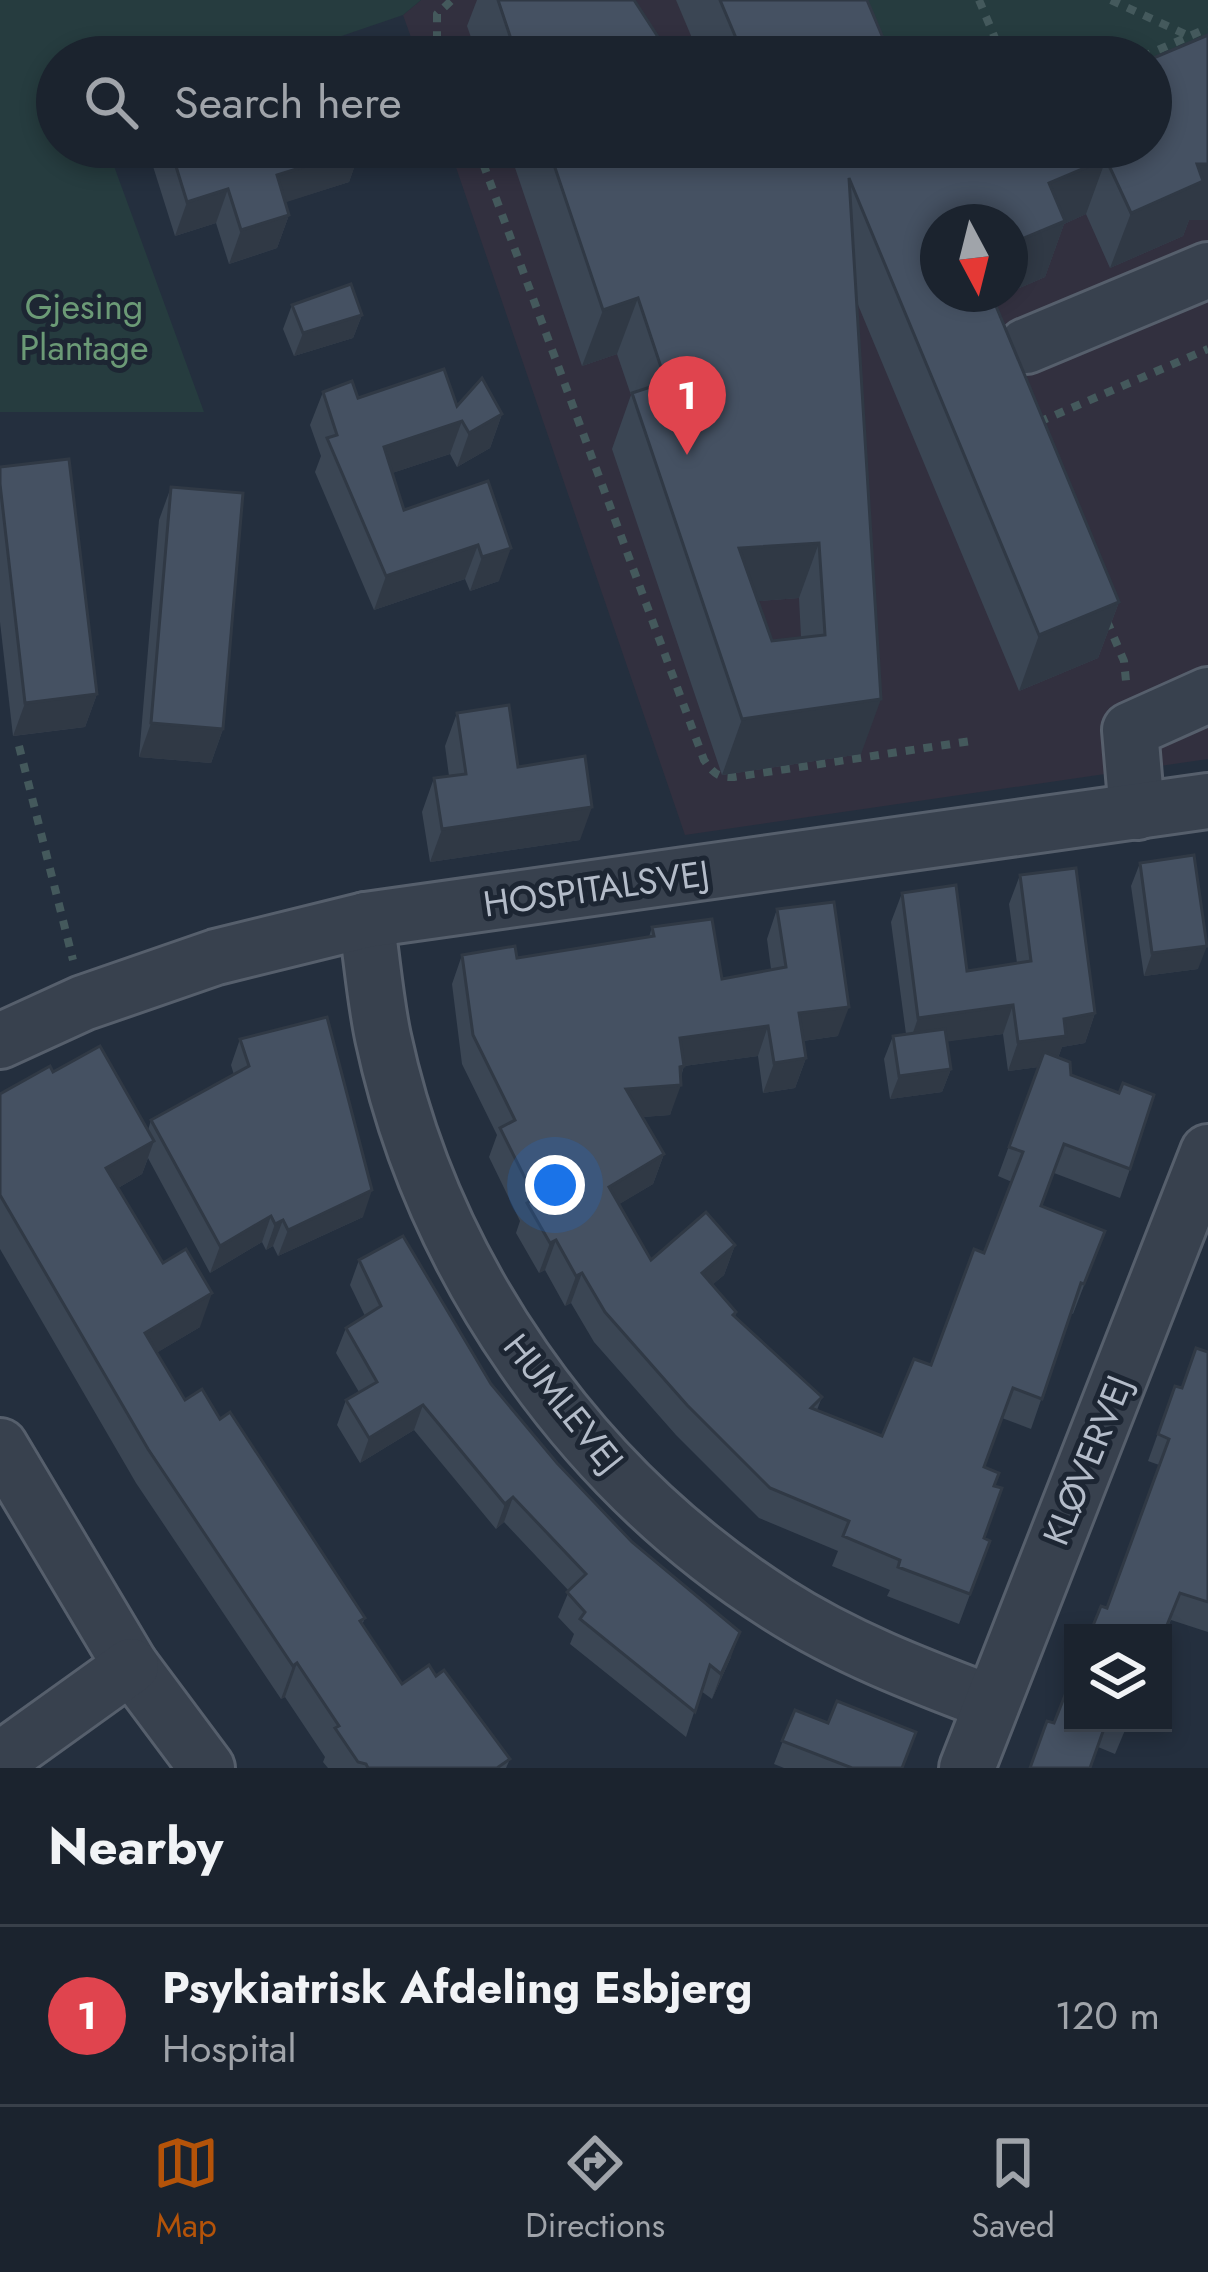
<!DOCTYPE html>
<meta charset="utf-8">
<style>
body{margin:0;font-family:Jost,sans-serif;background:#282f3a;color:#f1f3f6}
.controls{position:absolute;right:36px;bottom:36px;display:grid;overflow:hidden;border-radius:0px;box-shadow:0 6px 18px #0003}
.controls button{width:108px;height:108px;display:grid;place-items:center;padding:0;border:0;border-bottom:3px solid #39404a;background:#1b232e;color:#f1f3f6;font:60px sans-serif}
.compass{position:absolute;left:920px;top:204px;width:108px;height:108px;border-radius:50%;background:#1b232e;box-shadow:0 6px 18px #0003;rotate:173deg}
.you{position:absolute;left:555px;top:1185px;width:42px;height:42px;margin:-30px;border:9px solid #fff;border-radius:50%;background:#1a73e8;box-shadow:0 0 0 18px #1a73e833}
.badge{display:grid;place-items:center;width:78px;height:78px;border-radius:50%;background:#b45309;color:#fff;font-size:39px;font-weight:700}
.pin{position:absolute;translate:-50% -99px;filter:drop-shadow(0 3px 6px #0008)}
.pin::after{content:'';position:absolute;top:63px;width:42px;height:36px;background:inherit;clip-path:polygon(0 0,100% 0,50% 100%)}
.list{margin:0;padding:0;list-style:none}
h2{display:flex;justify-content:space-between;align-items:center;height:156px;margin:0;padding:0 48px;font-size:51px}
h2 small{font-size:39px;font-weight:400;color:#a0a4aa}
.list li{display:grid;grid-template-columns:78px 1fr auto;gap:36px;align-items:center;box-sizing:border-box;height:180px;padding:0 48px;border-top:3px solid #39404a}
.list b{display:block;font-size:45px;white-space:nowrap}
.list p{margin:0;font-size:39px;white-space:nowrap;color:#a0a4aa}
.list em{font-size:39px;font-style:normal;color:#a0a4aa}
.icon{flex:none;width:66px;height:66px;fill:none;stroke:currentColor;stroke-width:2;stroke-linecap:round;stroke-linejoin:round}
.map{position:relative;flex:none;width:1208px;height:1768px;overflow:hidden}
.search{position:absolute;background:#1b232e;box-shadow:0 6px 18px #0003;left:36px;right:36px;top:36px;height:132px;display:flex;align-items:center;gap:30px;box-sizing:border-box;padding:0 42px;border-radius:66px;color:#a0a4aa;font-size:45px}
.sheet{height:336px;background:#1b232e}
nav{display:flex;justify-content:space-around;align-items:center;box-sizing:border-box;height:168px;border-top:3px solid #39404a;background:#1b232e;font-size:33px;color:#a0a4aa}
nav a{display:grid;justify-items:center;gap:6px}
nav .on{color:#b45309}
.map>svg:first-child{display:block}
.medical{fill:#32303f;fill-rule:evenodd}
.green{fill:#263c3f}
.lines{fill:none;stroke-linecap:round;stroke-linejoin:round}
.minor-casing{stroke:#565f6c;stroke-width:60}
.path{stroke:#44595c;stroke-width:8;stroke-dasharray:9 9;stroke-linecap:butt}
.minor{stroke:#38414e;stroke-width:54}
.wall{fill:#3b4654;fill-rule:evenodd}
.shaded-wall{fill:#303945}
.building{fill:#455162;stroke:#303945;stroke-width:3;fill-rule:evenodd}
.labels{text-anchor:middle;stroke-width:10;stroke-linejoin:round;paint-order:stroke}
.park-label{font-size:36px;fill:#6b9a76;stroke:#1d2633}
.street-label{font-size:36px;fill:#b4bcc9;stroke:#1d2633}
</style>
<div class="map">
<svg width="1208" height="1768" viewBox="0 0 1208 1768">
<rect width="100%" height="100%" fill="#242f3e"/>
<path class="medical" d="M421,0h787v759l-523,76 -236,-688h702v-90h-733l-15,-42zM938,222h72v72h-72z"/>
<g class="green">
<polygon points="0,0 421,0 403,15 280,57 57,57 57,147 107,147 204,412 0,412"/>
<polygon points="834,0 1208,0 1208,74 1151,98 1151,57 858,57"/>
</g>
<g class="lines">
<g class="minor-casing">
<g id="minor">
<polyline points="1026,346 1208,270"/>
<polyline points="1137,812 1130,730 1208,695"/>
<path d="M366,920c6,38 9,79 17,117 49,230 195,440 394,567 67,43 140,71 214,99"/>
<polyline points="0,1041 83,1003 216,957 366,920 1208,801"/>
<polyline points="0,1446 131,1666 207,1768"/>
<polyline points="0,1760 131,1666"/>
<polyline points="967,1768 1208,1152"/>
</g>
</g>
<g class="path">
<polyline points="979,0 1003,57"/>
<polyline points="1111,0 1189,36"/>
<polyline points="444,57 437,37 437,14 452,0"/>
<polyline points="1142,57 1208,28"/>
<path d="M477,147l227,613c9,13 14,18 30,17l237,-36"/>
<polyline points="926,158 946,147"/>
<polyline points="1039,422 1208,349"/>
<polyline points="1107,621 1124,661 1126,681"/>
<polyline points="19,746 73,960"/>
</g>
<use href="#minor" class="minor"/>
</g>
<g class="wall">
<polygon points="477,0 634,0 671,57 478,57 467,26"/>
<polygon points="676,0 867,0 891,57 700,57"/>
<polygon points="156,147 361,147 349,182 285,202 289,215 277,248 229,264 216,223 175,236 151,160"/>
<path d="M508,147h420l8,19 215,-19 38,73 -6,16 -73,32 -24,-54 -22,10 -19,53 -35,15v-70l-17,77 126,303 -21,56 -79,33 -163,-391 5,454 -139,21 -110,-326 19,-54 -14,-41 -35,12zM799,598l2,39 -29,4 -14,-40z"/>
<polygon points="292,305 362,315 353,338 294,356 283,329"/>
<polygon points="323,392 358,398 457,406 502,414 490,448 457,467 450,454 392,473 404,510 488,481 499,581 470,591 465,579 374,610 315,472 321,456 310,425"/>
<polygon points="0,467 97,694 85,727 13,736 0,622"/>
<polygon points="171,487 223,729 211,763 139,757 159,520"/>
<polygon points="457,713 518,767 580,840 430,862 422,812 434,778 449,776 445,746"/>
<polygon points="1140,863 1198,969 1144,976 1131,886"/>
<polygon points="1020,875 1095,1013 1085,1043 1062,1047 1058,1058 1071,1075 1130,1169 1120,1198 1054,1173 1041,1206 1105,1231 1073,1314 1071,1313 1031,1429 1002,1418 984,1467 994,1486 984,1538 990,1541 959,1624 887,1596 890,1590 832,1566 838,1551 759,1518 676,1435 594,1342 571,1303 565,1306 545,1270 539,1273 516,1233 520,1221 489,1157 497,1135 462,1064 452,984 462,955 517,958 649,937 652,927 722,979 771,969 767,939 777,909 838,1036 803,1041 806,1058 795,1088 763,1093 758,1056 684,1066 670,1115 642,1117 664,1154 653,1184 619,1204 651,1260 735,1245 724,1275 713,1284 736,1312 735,1317 822,1397 817,1410 882,1436 931,1365 984,1253 1012,1182 998,1176 1038,1067 1008,1071 1003,1034 947,1041 951,1069 942,1092 890,1099 884,1059 893,1036 906,1034 891,922 902,893 967,971 1017,963 1009,904"/>
<polygon points="240,1039 363,1217 278,1256 273,1246 266,1250 262,1242 210,1273 148,1158 142,1174 118,1188 200,1327 156,1353 185,1400 220,1419 365,1618 362,1625 402,1684 436,1676 510,1759 506,1768 328,1768 323,1762 325,1757 285,1697 281,1699 136,1483 0,1249 0,1094 53,1072 148,1130 151,1120 234,1075 231,1065"/>
<polygon points="359,1260 491,1384 557,1463 731,1657 712,1699 701,1691 686,1737 570,1644 574,1634 558,1617 569,1591 504,1522 496,1529 414,1430 360,1463 337,1425 346,1400 359,1392 336,1353 346,1328 365,1316 350,1285"/>
<polygon points="1208,1352 1208,1632 1171,1620 1163,1638 1163,1633 1107,1608 1159,1465 1148,1461 1175,1386 1182,1388"/>
<polygon points="795,1710 902,1768 784,1768 774,1764"/>
<polygon points="1054,1723 1128,1723 1115,1754 1098,1747"/>
</g>
<g class="shaded-wall">
<polygon points="361,149 349,182 265,209 277,175"/>
<polygon points="1106,159 1086,214 1064,224 1045,277 1010,292 1010,244 1049,183"/>
<polygon points="1197,164 1208,164 1208,220 1189,220 1183,236 1110,268 1131,213"/>
<polygon points="228,189 216,223 175,236 187,202"/>
<polygon points="289,215 277,248 229,264 241,230"/>
<polygon points="638,298 617,354 582,366 603,310"/>
<polygon points="362,315 353,338 294,356 303,333"/>
<polygon points="502,414 490,448 457,467 469,433"/>
<polygon points="462,421 450,454 371,480 384,447"/>
<polygon points="819,543 799,598 719,604 739,548"/>
<polygon points="478,545 465,579 374,610 386,576"/>
<polygon points="511,548 499,581 470,591 482,557"/>
<polygon points="1119,602 1098,658 1019,691 1039,635"/>
<polygon points="97,694 85,727 13,736 25,703"/>
<polygon points="881,699 861,754 722,775 742,719"/>
<polygon points="151,723 223,729 211,763 139,757"/>
<polygon points="592,807 580,840 430,862 442,829"/>
<polygon points="1207,946 1198,969 1144,976 1152,953"/>
<polygon points="1013,1005 1003,1034 908,1047 918,1018"/>
<polygon points="849,1007 838,1036 788,1043 799,1013"/>
<polygon points="1095,1013 1085,1043 1062,1047 1055,1065 1008,1071 1018,1042 1064,1019"/>
<polygon points="768,1026 758,1056 669,1068 680,1038"/>
<polygon points="806,1058 795,1088 763,1093 774,1063"/>
<polygon points="684,1066 677,1086 681,1085 670,1115 615,1119 626,1089"/>
<polygon points="951,1069 942,1092 890,1099 899,1076"/>
<polygon points="154,1141 142,1174 94,1202 106,1168"/>
<polygon points="664,1154 653,1184 598,1217 609,1187"/>
<polygon points="372,1190 363,1217 278,1256 288,1230"/>
<polygon points="271,1216 262,1242 210,1273 220,1246"/>
<polygon points="283,1220 273,1246 266,1250 275,1224"/>
<polygon points="556,1240 545,1270 539,1273 550,1243"/>
<polygon points="735,1245 724,1275 692,1302 702,1273"/>
<polygon points="582,1273 571,1303 565,1306 576,1276"/>
<polygon points="212,1293 200,1327 133,1367 145,1333"/>
<polygon points="423,1405 414,1430 360,1463 369,1438"/>
<polygon points="513,1497 504,1522 496,1529 505,1504"/>
<polygon points="740,1632 731,1657 712,1699 721,1674"/>
<polygon points="297,1663 285,1697 281,1699 293,1666"/>
</g>
<g class="building">
<polygon points="498,0 634,0 671,57 517,57"/>
<polygon points="720,0 867,0 891,57 744,57"/>
<path d="M1208,35v129h-11l6,17 -72,32 -25,-54 -57,24 16,38 -55,23v-22h-72v72h53l128,308 -80,33 -190,-457 32,521 -139,20 -110,-326 34,-11 -28,-84 -35,12 -55,-163h380l8,19 44,-19h171v-88zM819,543l6,92 -53,6 -33,-93z"/>
<polygon points="170,147 361,147 361,149 277,175 289,215 241,230 228,189 187,202"/>
<polygon points="351,284 362,315 303,333 292,305"/>
<polygon points="444,369 457,406 482,378 502,414 469,433 462,421 384,447 404,510 488,481 511,548 482,557 478,545 386,576 327,438 337,435 323,392 352,381 358,398"/>
<polygon points="69,459 97,694 25,703 0,484 0,467"/>
<polygon points="171,487 243,493 223,729 151,723"/>
<polygon points="509,705 518,767 585,756 592,807 442,829 434,778 466,774 457,713"/>
<polygon points="1194,855 1207,946 1152,953 1140,863"/>
<polygon points="1076,868 1095,1013 1064,1019 1066,1036 1018,1042 1013,1005 918,1018 902,893 956,885 967,971 1031,961 1020,875"/>
<polygon points="834,902 849,1007 799,1013 806,1058 774,1063 768,1026 680,1038 684,1066 680,1067 681,1085 626,1089 664,1154 609,1187 651,1260 706,1212 735,1245 702,1273 736,1312 733,1315 822,1397 811,1408 882,1436 914,1359 931,1365 974,1249 984,1253 1023,1152 1009,1147 1044,1052 1070,1062 1071,1075 1119,1093 1123,1083 1154,1095 1130,1169 1064,1144 1041,1206 1105,1231 1084,1284 1081,1283 1042,1399 1013,1388 984,1467 999,1473 994,1486 1002,1488 984,1538 990,1541 970,1594 898,1567 900,1560 843,1536 849,1521 770,1488 687,1405 605,1312 582,1273 576,1276 556,1240 550,1243 527,1203 535,1198 500,1128 515,1120 473,1035 462,955 515,946 517,958 654,936 652,927 712,919 722,979 786,967 777,909"/>
<polygon points="327,1017 372,1190 288,1230 283,1220 275,1224 271,1216 220,1246 151,1120 249,1066 240,1039"/>
<polygon points="945,1029 951,1069 899,1076 893,1036"/>
<polygon points="100,1046 154,1141 106,1168 163,1263 186,1249 212,1293 145,1333 185,1400 202,1389 220,1419 230,1412 365,1618 360,1621 402,1684 429,1665 436,1676 444,1670 510,1759 497,1768 368,1768 366,1764 358,1762 335,1728 339,1726 297,1663 293,1666 148,1449 0,1195 0,1094 50,1066 53,1072"/>
<polygon points="403,1236 491,1384 557,1463 632,1542 740,1632 721,1674 710,1665 695,1712 580,1619 585,1612 567,1592 586,1574 513,1497 505,1504 423,1405 369,1438 346,1400 377,1382 346,1328 381,1306 359,1260"/>
<polygon points="1196,1348 1208,1352 1208,1602 1180,1593 1163,1635 1163,1633 1090,1633 1101,1606 1107,1608 1169,1439 1158,1434 1175,1386 1182,1388"/>
<polygon points="1073,1675 1073,1723 1106,1723 1090,1768 1030,1768 1047,1721 1054,1723"/>
<polygon points="837,1701 916,1732 902,1768 852,1768 782,1741 795,1710 828,1723"/>
</g>
<g class="labels">
<g class="park-label">
<text x="84" y="319">Gjesing<tspan x="84" dy="41">Plantage</tspan></text>
</g>
<g class="street-label">
<text transform="translate(596 888) rotate(-8)" y="13">HOSPITALSVEJ</text>
<text transform="translate(564 1403) rotate(51)" y="13">HUMLEVEJ</text>
<text transform="translate(1087 1460) rotate(-68)" y="13">KLØVERVEJ</text>
</g>
</g>
</svg>
<div class="controls">
<button><svg class="icon" aria-label="layers" viewBox="0 0 24 24"><path d="M12 4l9 5-9 5-9-5zM3 14l9 5 9-5"/></svg></button>
</div>
<svg class="compass" viewBox="-18 -18 36 36"><path d="M0-13l5 13h-10z" fill="#e53935"/><path d="M0 13l5-13h-10z" fill="#a0a4aa"/></svg>
<div class="you"></div>
<div class="pin badge" style="left:687px;top:455px;background:#e0444e">1</div>
<div class="search"><svg class="icon" aria-label="search" viewBox="0 0 24 24"><circle cx="10" cy="10" r="6"/><path d="M15 15l6 6"/></svg>Search here</div>
</div>
<section class="sheet">
<h2>Nearby<small></small></h2>
<ul class="list">
<li><span class="badge" style="background:#e0444e">1</span><div><b>Psykiatrisk Afdeling Esbjerg</b><p>Hospital</p></div><em>120 m</em></li>
</ul>
</section>
<nav>
<a class="on"><svg class="icon" aria-label="map" viewBox="0 0 24 24"><path d="M3 6l6-2 6 2 6-2v14l-6 2-6-2-6 2zM9 4v14M15 6v14"/></svg>Map</a>
<a><svg class="icon" aria-label="directions" viewBox="0 0 24 24"><path d="M12 3l9 9-9 9-9-9zM9 14v-3h6M13 9l2 2-2 2"/></svg>Directions</a>
<a><svg class="icon" aria-label="saved" viewBox="0 0 24 24"><path d="M7 4h10v16l-5-4-5 4z"/></svg>Saved</a>
</nav>
